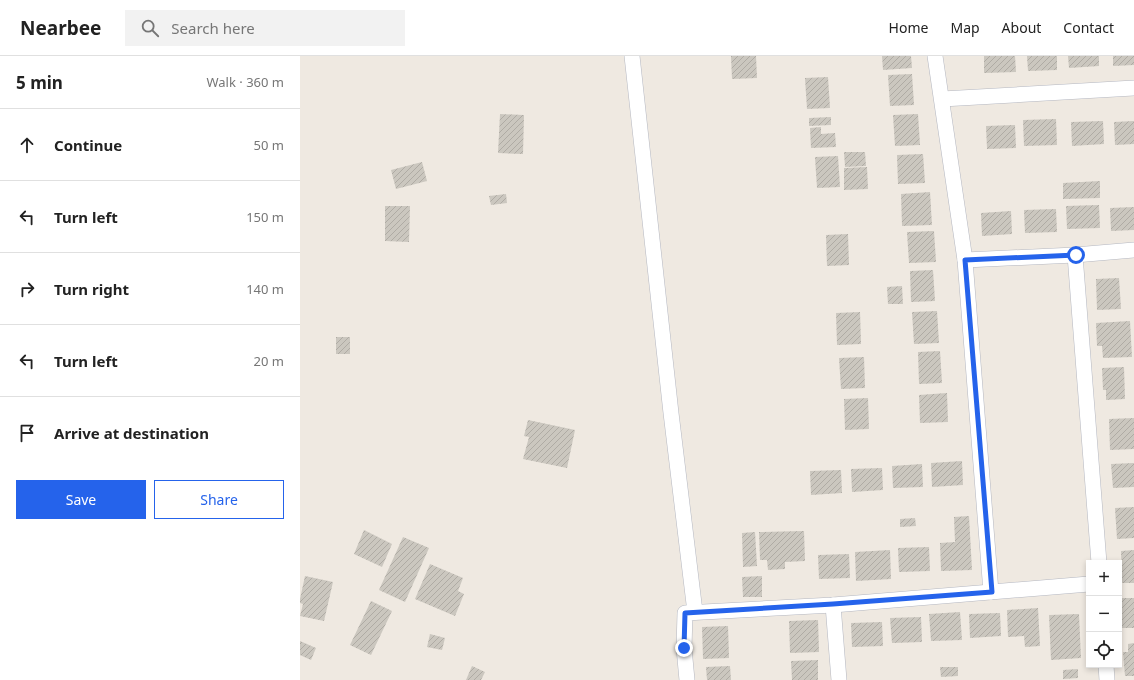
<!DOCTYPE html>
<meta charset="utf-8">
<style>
body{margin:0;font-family:"Noto Sans",sans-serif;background:#f2f2f2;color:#222}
.controls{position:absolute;right:12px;bottom:12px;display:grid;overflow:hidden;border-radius:0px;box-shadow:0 2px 6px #0003}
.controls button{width:36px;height:36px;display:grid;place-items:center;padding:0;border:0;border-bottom:1px solid #e0e0e0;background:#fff;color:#222;font:20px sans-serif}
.stop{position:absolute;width:12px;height:12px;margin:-9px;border:3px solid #2563eb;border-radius:50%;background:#fff}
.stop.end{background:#2563eb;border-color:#fff;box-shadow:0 1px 4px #0008}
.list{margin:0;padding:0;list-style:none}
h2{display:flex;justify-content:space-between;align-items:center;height:52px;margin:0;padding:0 16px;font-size:17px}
h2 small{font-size:13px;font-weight:400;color:#767676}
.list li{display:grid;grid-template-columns:26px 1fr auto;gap:12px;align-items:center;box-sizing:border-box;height:72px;padding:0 16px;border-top:1px solid #e0e0e0}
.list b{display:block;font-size:15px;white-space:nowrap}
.list em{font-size:13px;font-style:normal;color:#767676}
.actions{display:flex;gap:8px;padding:12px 16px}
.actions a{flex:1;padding:9px 0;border:1px solid #2563eb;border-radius:0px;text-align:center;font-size:14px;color:#2563eb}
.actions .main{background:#2563eb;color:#fff}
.icon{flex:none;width:22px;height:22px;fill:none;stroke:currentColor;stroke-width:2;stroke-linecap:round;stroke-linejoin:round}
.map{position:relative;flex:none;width:834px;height:624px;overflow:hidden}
header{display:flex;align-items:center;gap:24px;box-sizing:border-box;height:56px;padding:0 20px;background:#fff;border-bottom:1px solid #e0e0e0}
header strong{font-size:19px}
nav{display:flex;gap:22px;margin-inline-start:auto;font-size:14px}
.search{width:280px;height:36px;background:#f2f2f2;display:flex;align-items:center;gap:10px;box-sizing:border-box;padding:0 14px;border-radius:0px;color:#767676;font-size:15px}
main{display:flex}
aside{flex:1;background:#fff}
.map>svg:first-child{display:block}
.building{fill:url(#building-hatch)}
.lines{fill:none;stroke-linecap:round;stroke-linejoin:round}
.street-casing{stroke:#b4b7c1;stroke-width:16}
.street{stroke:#fff;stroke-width:15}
.route{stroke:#2563eb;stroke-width:5}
</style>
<header>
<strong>Nearbee</strong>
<div class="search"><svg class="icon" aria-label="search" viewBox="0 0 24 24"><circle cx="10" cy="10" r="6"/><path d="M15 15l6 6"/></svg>Search here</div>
<nav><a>Home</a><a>Map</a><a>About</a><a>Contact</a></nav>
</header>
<main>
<aside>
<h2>5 min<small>Walk · 360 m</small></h2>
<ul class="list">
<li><svg class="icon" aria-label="ahead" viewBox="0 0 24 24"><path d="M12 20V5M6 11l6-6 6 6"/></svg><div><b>Continue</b></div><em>50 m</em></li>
<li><svg class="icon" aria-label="left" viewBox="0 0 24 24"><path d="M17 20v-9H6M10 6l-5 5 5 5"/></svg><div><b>Turn left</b></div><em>150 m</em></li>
<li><svg class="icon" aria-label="right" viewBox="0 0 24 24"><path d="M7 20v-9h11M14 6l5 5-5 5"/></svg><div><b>Turn right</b></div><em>140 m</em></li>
<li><svg class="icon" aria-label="left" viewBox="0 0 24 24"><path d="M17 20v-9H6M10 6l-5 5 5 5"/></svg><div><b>Turn left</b></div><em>20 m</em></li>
<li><svg class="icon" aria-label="arrive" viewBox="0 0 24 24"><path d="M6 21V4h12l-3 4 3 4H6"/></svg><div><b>Arrive at destination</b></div></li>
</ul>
<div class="actions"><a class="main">Save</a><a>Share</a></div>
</aside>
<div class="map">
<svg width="834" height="624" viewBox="0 0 834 624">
<defs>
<pattern id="building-hatch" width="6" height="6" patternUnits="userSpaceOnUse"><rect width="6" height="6" fill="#cbc7bf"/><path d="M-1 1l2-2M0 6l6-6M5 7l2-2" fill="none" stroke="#afaba4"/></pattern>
</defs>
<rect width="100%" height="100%" fill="#efe9e1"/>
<g class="building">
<polygon points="431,0 456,0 457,22 432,23"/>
<polygon points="582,0 611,0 612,12 583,14"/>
<polygon points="684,0 715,0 716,16 684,17"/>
<polygon points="727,0 757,0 757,14 728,15"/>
<polygon points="768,0 799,0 799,10 769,12"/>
<polygon points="813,0 834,0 834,9 813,10"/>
<polygon points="612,18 614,49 590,50 588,19"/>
<polygon points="528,21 530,52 507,53 505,22"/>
<polygon points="200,58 224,59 223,98 198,97"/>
<polygon points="618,58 620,89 595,90 593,59"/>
<polygon points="531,61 531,69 509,70 509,62"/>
<polygon points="756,63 757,89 724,90 723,64"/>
<polygon points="803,65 804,88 772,90 771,66"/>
<polygon points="834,65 834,88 815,89 814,66"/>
<polygon points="715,69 716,92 687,93 686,70"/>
<polygon points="521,71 521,78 535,77 536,91 511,92 510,72"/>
<polygon points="544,96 565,96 566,110 545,111"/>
<polygon points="623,98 625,127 598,128 597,99"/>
<polygon points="538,100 540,131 517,132 515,101"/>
<polygon points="122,106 127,125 96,133 91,114"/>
<polygon points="567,111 568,133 544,134 544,112"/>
<polygon points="800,125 800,142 763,143 763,127"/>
<polygon points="630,136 632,169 602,170 601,138"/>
<polygon points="206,138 207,147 191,149 189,140"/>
<polygon points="799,149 800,172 767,173 766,150"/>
<polygon points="85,150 110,150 109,186 85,185"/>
<polygon points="834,151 834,174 811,175 810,152"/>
<polygon points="756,153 757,176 725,177 724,154"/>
<polygon points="711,155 712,178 682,180 681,157"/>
<polygon points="634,175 636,206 609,207 607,176"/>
<polygon points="548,178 549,209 527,210 526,179"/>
<polygon points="633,214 635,245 611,246 610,215"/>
<polygon points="819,222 821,253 797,254 796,223"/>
<polygon points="602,230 603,248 588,248 587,231"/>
<polygon points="637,255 639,287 614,288 612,256"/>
<polygon points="560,256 561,288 537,289 536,257"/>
<polygon points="830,265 832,301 803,302 802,290 797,290 796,267"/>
<rect x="36" y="281" width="14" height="17"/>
<polygon points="640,295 642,327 619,328 618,296"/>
<polygon points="564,301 565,332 541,333 539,302"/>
<polygon points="824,311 825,343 806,344 806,334 803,334 802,312"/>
<polygon points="647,337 648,366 620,367 619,339"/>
<polygon points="568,342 569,373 545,374 544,343"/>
<polygon points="834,362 834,393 810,394 809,363"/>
<polygon points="228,364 275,374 267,412 223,403 229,381 224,380"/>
<polygon points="662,405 663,429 632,431 631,407"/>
<polygon points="834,407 834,431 813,432 811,408"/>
<polygon points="622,408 623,431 593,432 592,410"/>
<polygon points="582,412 583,434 552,436 551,413"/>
<polygon points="541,414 542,437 511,439 510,415"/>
<polygon points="834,451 834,482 817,483 815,452"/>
<polygon points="669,460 672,514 641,515 640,487 655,486 654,461"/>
<polygon points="615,462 616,470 600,471 600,463"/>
<polygon points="64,474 92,488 82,511 54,498"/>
<polygon points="504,475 505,505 485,506 485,513 468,514 467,504 460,504 459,476"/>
<polygon points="455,476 457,510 443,511 442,477"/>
<polygon points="103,481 129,492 105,546 79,534"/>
<polygon points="629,491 630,515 599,516 598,492"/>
<polygon points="590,494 591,523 556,525 555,496"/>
<polygon points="834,494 834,527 822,527 821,495"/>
<polygon points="549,498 550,522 519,523 518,499"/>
<polygon points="130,508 163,522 158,535 164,538 155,560 115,543"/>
<polygon points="5,520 33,526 24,565 0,560 3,548 0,547 0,543"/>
<polygon points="462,520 462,541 443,541 442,521"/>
<polygon points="820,542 834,542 834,572 822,572"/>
<polygon points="71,545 92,555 71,599 50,589"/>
<polygon points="738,552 740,590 725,591 724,580 708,581 707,554"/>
<polygon points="660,556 662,584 631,585 629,558"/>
<polygon points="700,557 701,580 670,582 669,558"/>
<polygon points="779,558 781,602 751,604 749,559"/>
<polygon points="621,561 622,586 592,587 590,562"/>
<polygon points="518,564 519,596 490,597 489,565"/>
<polygon points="582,566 583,590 552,591 551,567"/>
<polygon points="428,570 429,602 403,603 402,571"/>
<polygon points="130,578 145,582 142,594 127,591"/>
<polygon points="0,585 16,592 11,604 0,599"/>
<polygon points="834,587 834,620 825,620 823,596 828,596 828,588"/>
<polygon points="518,604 518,624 492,624 491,605"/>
<polygon points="172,610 185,616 181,624 166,624"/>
<polygon points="430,610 431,624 407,624 406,611"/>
<polygon points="640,611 658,611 658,620 641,621"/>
<polygon points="778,613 778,622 763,623 763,614"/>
</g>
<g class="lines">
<g class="street-casing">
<g id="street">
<polyline points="332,0 371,357 395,556"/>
<polyline points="635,0 665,204 691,536"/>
<polyline points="642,43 834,32"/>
<polyline points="775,199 799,507"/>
<polyline points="665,204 775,199 834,194"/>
<polyline points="533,549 539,624"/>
<polyline points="806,609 807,624"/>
<polyline points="387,624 384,592 385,557 533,549 789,528"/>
</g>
</g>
<use href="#street" class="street"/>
</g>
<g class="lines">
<polyline class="route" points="384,592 385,557 533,548 692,536 665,204 776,199"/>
</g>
</svg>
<div class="controls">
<button>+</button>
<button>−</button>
<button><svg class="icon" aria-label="locate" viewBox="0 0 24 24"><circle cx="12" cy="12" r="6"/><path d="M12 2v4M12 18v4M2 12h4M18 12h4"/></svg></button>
</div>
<div class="stop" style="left:776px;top:199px"></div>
<div class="stop end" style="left:384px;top:592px"></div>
</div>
</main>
